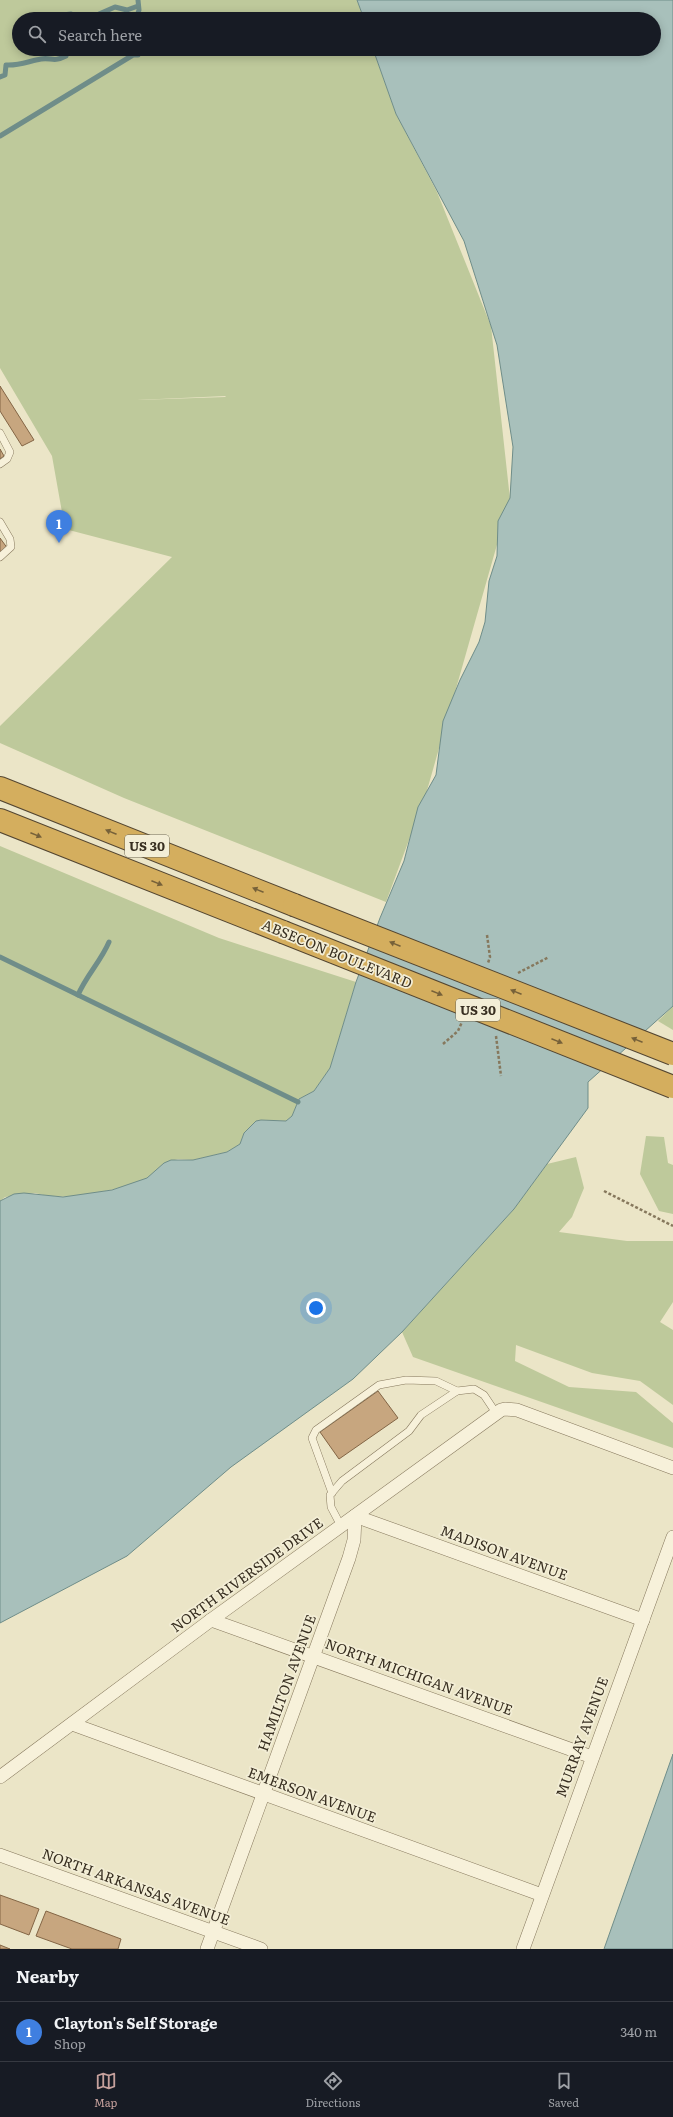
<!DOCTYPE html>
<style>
body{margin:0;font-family:Literata,serif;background:#242831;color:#f1f3f6}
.you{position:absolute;left:316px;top:1308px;width:14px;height:14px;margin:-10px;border:3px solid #fff;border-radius:50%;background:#1a73e8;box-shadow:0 0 0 6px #1a73e833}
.badge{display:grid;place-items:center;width:26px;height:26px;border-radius:50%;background:#c6a19d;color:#fff;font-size:13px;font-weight:700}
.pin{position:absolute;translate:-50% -33px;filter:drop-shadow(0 1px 2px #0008)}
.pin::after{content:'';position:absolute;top:21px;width:14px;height:12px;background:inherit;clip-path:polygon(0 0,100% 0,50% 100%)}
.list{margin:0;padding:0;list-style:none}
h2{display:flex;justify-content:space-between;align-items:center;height:52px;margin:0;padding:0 16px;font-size:17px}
h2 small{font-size:13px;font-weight:400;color:#9ea1a6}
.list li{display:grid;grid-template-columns:26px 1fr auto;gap:12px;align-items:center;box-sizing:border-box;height:60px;padding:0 16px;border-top:1px solid #363941}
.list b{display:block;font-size:15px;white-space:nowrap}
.list p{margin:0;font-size:13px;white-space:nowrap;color:#9ea1a6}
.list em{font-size:13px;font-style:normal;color:#9ea1a6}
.icon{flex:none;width:22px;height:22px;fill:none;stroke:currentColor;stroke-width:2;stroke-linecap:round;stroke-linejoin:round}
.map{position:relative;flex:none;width:673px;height:1949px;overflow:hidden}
.search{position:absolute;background:#171b24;box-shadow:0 2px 10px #0003;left:12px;right:12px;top:12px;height:44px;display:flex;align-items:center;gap:10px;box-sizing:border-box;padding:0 14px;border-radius:22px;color:#9ea1a6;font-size:15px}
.sheet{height:112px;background:#171b24}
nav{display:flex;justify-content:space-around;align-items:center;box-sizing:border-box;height:56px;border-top:1px solid #363941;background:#171b24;font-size:11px;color:#9ea1a6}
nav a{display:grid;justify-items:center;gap:2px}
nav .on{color:#c6a19d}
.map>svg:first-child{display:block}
.green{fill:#bec99b;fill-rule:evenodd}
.water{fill:#a8c0bb;stroke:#6f8d89}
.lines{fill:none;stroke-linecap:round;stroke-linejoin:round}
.stream{stroke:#6f8d89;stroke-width:5}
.building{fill:#c7a67f;stroke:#836545}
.lane-casing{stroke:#86785d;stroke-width:8}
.street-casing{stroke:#86785d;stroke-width:14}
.highway-casing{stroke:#544631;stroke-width:24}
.path{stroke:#86785d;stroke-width:2.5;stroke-dasharray:3 2;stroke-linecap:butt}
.lane{stroke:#f7f1da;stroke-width:7}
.street{stroke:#f7f1da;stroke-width:13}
.highway{stroke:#d4ae5e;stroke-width:22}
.highway-bridge-casing{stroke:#544631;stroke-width:24;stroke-linecap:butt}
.highway-bridge{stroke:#d4ae5e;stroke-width:22}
.oneway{fill:#766139}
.labels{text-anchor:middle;stroke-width:3.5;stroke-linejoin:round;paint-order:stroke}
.shield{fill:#f3eed6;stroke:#6f6857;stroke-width:1}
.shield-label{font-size:13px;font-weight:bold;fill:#372e20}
.street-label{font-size:14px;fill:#372e20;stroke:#f3eed6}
</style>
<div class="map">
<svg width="673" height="1949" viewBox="0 0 673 1949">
<rect width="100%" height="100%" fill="#ebe5c7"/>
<g class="green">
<path d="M0,0h357l7,19h-345v30h354l23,65 41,78 54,134 19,173 -84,295 -40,108 -262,-104 -124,-55v-17l172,-169 -107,-28 -13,-73 -52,-88zM226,396l-1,1 -88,3z"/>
<polygon points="0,846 219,938 356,982 330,1068 314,1091 299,1099 292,1116 286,1121 261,1120 244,1133 240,1144 227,1152 193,1160 178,1159 164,1163 148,1178 129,1186 77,1197 48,1196 35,1193 5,1197 0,1201"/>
<polygon points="673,1006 673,1030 658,1021"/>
<polygon points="646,1136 664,1137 668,1163 673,1165 673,1214 659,1211 640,1174"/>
<polygon points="576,1157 584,1188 572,1217 559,1232 627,1241 673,1241 673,1302 660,1322 673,1330 673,1405 640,1381 592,1373 516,1345 515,1361 569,1387 636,1392 673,1423 673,1448 413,1357 402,1332 514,1209 547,1164"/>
</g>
<g class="water">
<polygon points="357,0 673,0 673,1006 588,1082 588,1108 514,1209 402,1332 353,1379 231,1467 127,1556 0,1623 0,1201 14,1194 24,1193 63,1197 112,1190 147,1178 164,1163 171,1160 193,1160 227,1152 240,1144 244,1133 256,1121 261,1120 286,1121 292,1116 299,1099 314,1091 330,1068 356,982 380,918 404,861 418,807 436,775 443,721 460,680 479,642 485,622 489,581 497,556 498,521 510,498 513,447 497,345 464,241 396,114 373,49 654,49 654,19 364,19"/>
<polygon points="673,1754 673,1949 604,1949"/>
</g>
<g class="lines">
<g class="stream">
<polyline points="63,19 63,15 71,14 74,19"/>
<polyline points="98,19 99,14 115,7 127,10 138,6"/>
<polyline points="136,19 139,10 138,0"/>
<path d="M0,77l5,-2 1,-10c13,1 23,-4 35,-6 11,-2 11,4 25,-3l2,-7"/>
<polyline points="0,136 133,55 138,55 138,49"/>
<polyline points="0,957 298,1102"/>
<path d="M78,995c8,-19 23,-34 31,-53"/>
</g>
</g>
<g class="building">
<polygon points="0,386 34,440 22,446 0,411"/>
<polygon points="0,449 4,456 0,459"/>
<polygon points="0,538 8,549 0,554"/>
<polygon points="378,1391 398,1418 339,1459 320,1432"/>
<polygon points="0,1895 39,1909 29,1935 0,1924"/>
<polygon points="46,1911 121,1939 118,1949 72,1949 36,1936"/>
<polygon points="0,1945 10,1949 0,1949"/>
</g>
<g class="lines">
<g class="lane-casing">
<g id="lane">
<polyline points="0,433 10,452 7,459 0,464"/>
<polyline points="0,522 10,539 11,547 0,557"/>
<polyline points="332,1493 312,1438 316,1430 379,1385 406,1380 436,1381 457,1391"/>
<polyline points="341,1526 331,1507 330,1495 342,1481 409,1431 421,1415 457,1391 474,1389 484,1395 496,1413"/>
</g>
</g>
<g class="street-casing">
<g id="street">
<polyline points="211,1620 592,1757"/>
<polyline points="72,1724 542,1895"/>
<polyline points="0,1777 211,1620 501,1410 505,1409 517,1410 673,1468"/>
<polyline points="0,1855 261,1949"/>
<polyline points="207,1949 349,1558 354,1540 355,1516 643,1620"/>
<polyline points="523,1949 673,1537"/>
</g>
</g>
<g class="highway-casing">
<g id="highway">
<polyline points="0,788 294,905"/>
<polyline points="0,820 283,932"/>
</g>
</g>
<g class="path">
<polyline points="487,935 490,957 488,963"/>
<polyline points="518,973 549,957"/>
<polyline points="496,1036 501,1076"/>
<polyline points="443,1044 458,1031 462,1022"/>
<polyline points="604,1191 673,1226"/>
</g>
<use href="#lane" class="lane"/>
<use href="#street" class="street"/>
<use href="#highway" class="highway"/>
<g class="highway-bridge-casing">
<g id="highway-bridge">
<polyline points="294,905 673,1054"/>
<polyline points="283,932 673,1087"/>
</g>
</g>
<use href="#highway-bridge" class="highway-bridge"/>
</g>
<defs><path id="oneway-solid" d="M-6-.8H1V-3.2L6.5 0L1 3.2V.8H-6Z"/></defs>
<g class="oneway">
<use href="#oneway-solid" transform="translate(111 832) rotate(-158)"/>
<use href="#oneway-solid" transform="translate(36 835) rotate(22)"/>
<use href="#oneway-solid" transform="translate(157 883) rotate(22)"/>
<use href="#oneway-solid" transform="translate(258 890) rotate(-158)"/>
<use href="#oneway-solid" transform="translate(395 944) rotate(-158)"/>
<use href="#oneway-solid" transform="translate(516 992) rotate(-158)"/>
<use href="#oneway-solid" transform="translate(437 993) rotate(22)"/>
<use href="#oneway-solid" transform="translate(637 1040) rotate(-158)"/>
<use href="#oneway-solid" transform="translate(557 1041) rotate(22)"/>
</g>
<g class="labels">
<g class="shield">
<rect x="125" y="835" width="44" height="22" rx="3"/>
<rect x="456" y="999" width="44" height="22" rx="3"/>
</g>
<g class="shield-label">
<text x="147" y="851">US 30</text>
<text x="478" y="1015">US 30</text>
</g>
<g class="street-label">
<text transform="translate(337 954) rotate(22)" y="5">ABSECON BOULEVARD</text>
<text transform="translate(504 1553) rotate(20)" y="5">MADISON AVENUE</text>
<text transform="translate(247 1575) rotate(-36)" y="5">NORTH RIVERSIDE DRIVE</text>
<text transform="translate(419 1677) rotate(20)" y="5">NORTH MICHIGAN AVENUE</text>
<text transform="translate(287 1683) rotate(-70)" y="5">HAMILTON AVENUE</text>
<text transform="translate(582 1737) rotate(-70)" y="5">MURRAY AVENUE</text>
<text transform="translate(312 1795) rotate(20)" y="5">EMERSON AVENUE</text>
<text transform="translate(136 1887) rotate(20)" y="5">NORTH ARKANSAS AVENUE</text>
</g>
</g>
</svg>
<div class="you"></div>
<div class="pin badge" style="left:59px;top:543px;background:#3f7fe0">1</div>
<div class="search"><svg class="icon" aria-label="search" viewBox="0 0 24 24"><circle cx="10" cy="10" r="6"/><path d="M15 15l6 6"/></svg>Search here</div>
</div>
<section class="sheet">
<h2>Nearby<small></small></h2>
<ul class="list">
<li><span class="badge" style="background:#3f7fe0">1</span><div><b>Clayton's Self Storage</b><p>Shop</p></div><em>340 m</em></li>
</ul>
</section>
<nav>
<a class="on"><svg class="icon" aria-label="map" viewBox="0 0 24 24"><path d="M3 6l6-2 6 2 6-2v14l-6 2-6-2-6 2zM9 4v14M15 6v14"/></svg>Map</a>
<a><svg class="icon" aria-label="directions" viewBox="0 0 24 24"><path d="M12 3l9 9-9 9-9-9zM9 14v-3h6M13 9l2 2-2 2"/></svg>Directions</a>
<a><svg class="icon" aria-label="saved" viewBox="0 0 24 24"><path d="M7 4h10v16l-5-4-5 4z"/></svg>Saved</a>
</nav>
